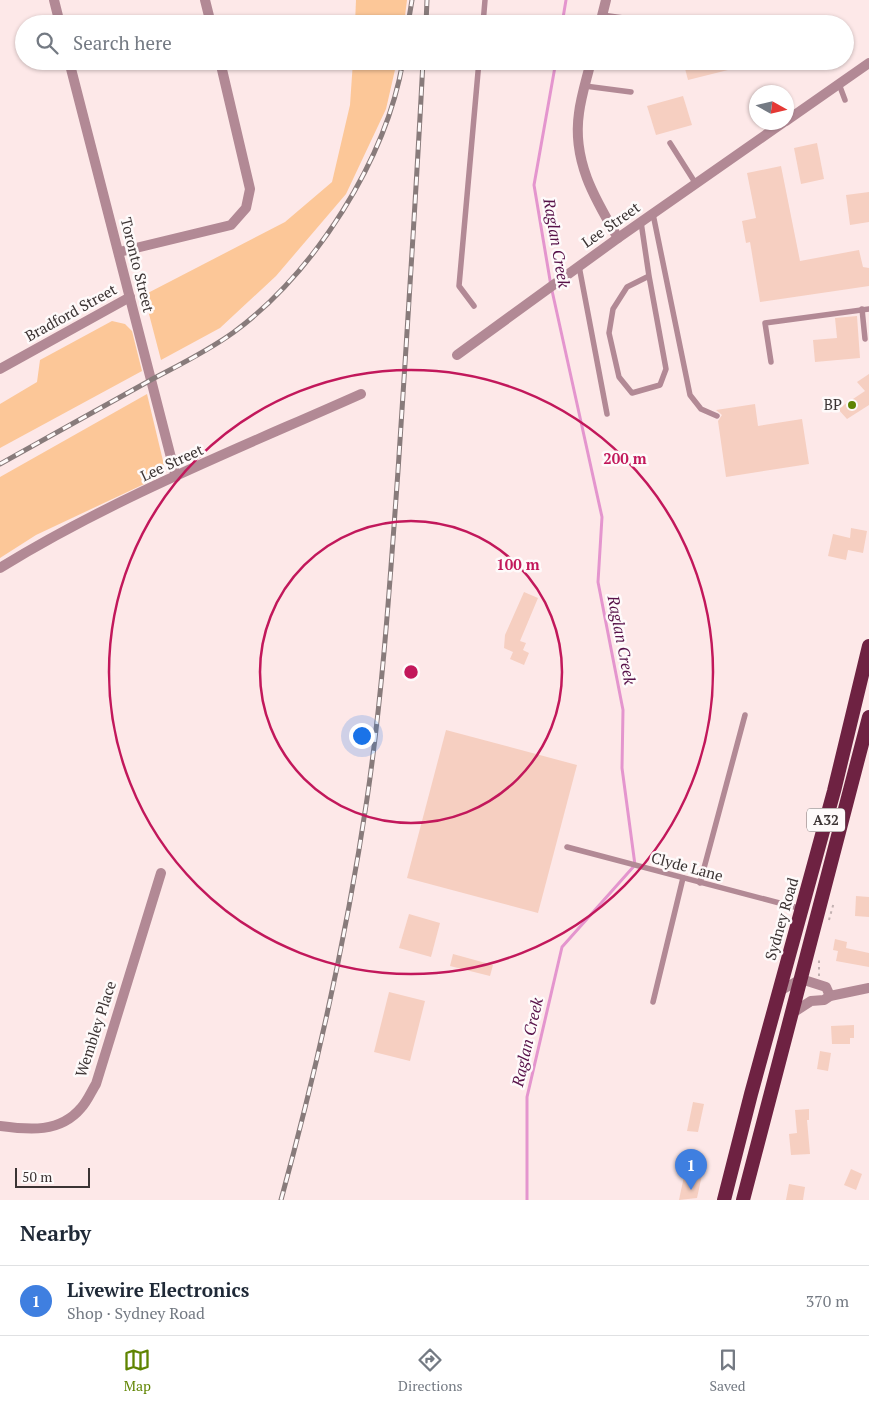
<!DOCTYPE html>
<meta charset="utf-8">
<style>
body{margin:0;font-family:"PT Serif",serif;background:#f2f2f3;color:#1f2937}
.compass{position:absolute;left:749px;top:85px;width:45px;height:45px;border-radius:50%;background:#fff;box-shadow:0 1px 4px #0004;rotate:98deg}
.scale{position:absolute;left:15px;bottom:12px;width:75px;box-sizing:border-box;padding-left:5px;border:2px solid #3b3333;border-top:0;font-size:14px;line-height:18px;white-space:nowrap;color:#3b3333;-webkit-text-stroke:4px #fefafa;paint-order:stroke}
.you{position:absolute;left:361px;top:735px;width:18px;height:18px;margin:-12px;border:4px solid #fff;border-radius:50%;background:#1a73e8;box-shadow:0 0 0 8px #1a73e833}
.badge{display:grid;place-items:center;width:32px;height:32px;border-radius:50%;background:#5f8401;color:#fff;font-size:16px;font-weight:700}
.pin{position:absolute;translate:-50% -41px;filter:drop-shadow(0 1px 2px #0008)}
.pin::after{content:'';position:absolute;top:26px;width:18px;height:15px;background:inherit;clip-path:polygon(0 0,100% 0,50% 100%)}
.list{margin:0;padding:0;list-style:none}
h2{display:flex;justify-content:space-between;align-items:center;height:65px;margin:0;padding:0 20px;font-size:21px}
h2 small{font-size:16px;font-weight:400;color:#747a83}
.list li{display:grid;grid-template-columns:32px 1fr auto;gap:15px;align-items:center;box-sizing:border-box;height:70px;padding:0 20px;border-top:1px solid #e0e1e3}
.list b{display:block;font-size:19px;white-space:nowrap}
.list p{margin:0;font-size:16px;white-space:nowrap;color:#747a83}
.list em{font-size:16px;font-style:normal;color:#747a83}
.icon{flex:none;width:28px;height:28px;fill:none;stroke:currentColor;stroke-width:2;stroke-linecap:round;stroke-linejoin:round}
.map{position:relative;flex:none;width:869px;height:1200px;overflow:hidden}
.search{position:absolute;background:#fff;box-shadow:0 1px 4px #0004;left:15px;right:15px;top:15px;height:55px;display:flex;align-items:center;gap:12px;box-sizing:border-box;padding:0 18px;border-radius:28px;color:#747a83;font-size:19px}
.sheet{height:135px;background:#fff}
nav{display:flex;justify-content:space-around;align-items:center;box-sizing:border-box;height:70px;border-top:1px solid #e0e1e3;background:#fff;font-size:14px;color:#747a83}
nav a{display:grid;justify-items:center;gap:2px}
nav .on{color:#5f8401}
.map>svg:first-child{display:block}
.green{fill:#fcc798}
.lines{fill:none;stroke-linecap:round;stroke-linejoin:round}
.stream{stroke:#e495ce;stroke-width:3}
.building{fill:#f6cfc1}
.path{stroke:#c2b1b1;stroke-width:2;stroke-dasharray:2.5 4;stroke-linecap:butt}
.service{stroke:#b28995;stroke-width:5.5}
.minor{stroke:#b28995;stroke-width:10}
.trunk{stroke:#6e2242;stroke-width:14}
.rail-casing{stroke:#887b7b;stroke-width:5}
.rail{stroke:#fefafa;stroke-width:3;stroke-dasharray:9;stroke-linecap:butt}
.ring{fill:none;stroke:#c2185b;stroke-width:2.5}
.poi-dot{fill:#5f8401;stroke:#fefafa;stroke-width:2}
.labels{text-anchor:middle;stroke-width:5;stroke-linejoin:round;paint-order:stroke}
.shield{fill:#fefafa;stroke:#766f6f;stroke-width:1}
.shield-label{font-size:14px;font-weight:bold;fill:#3b3333}
.street-label{font-size:15px;fill:#3b3333;stroke:#fefafa}
.poi-label{font-size:15px;fill:#3b3333;stroke:#fefafa;text-anchor:end}
.water-label{font-size:16px;font-style:italic;fill:#571149;stroke:#fefafa}
.centre{fill:#c2185b;stroke:#fefafa;stroke-width:2.5}
.ring-label{font-size:15px;text-anchor:middle;font-weight:bold;fill:#c2185b;stroke:#fefafa;stroke-width:5;stroke-linejoin:round;paint-order:stroke}
</style>
<div class="map">
<svg width="869" height="1200" viewBox="0 0 869 1200">
<rect width="100%" height="100%" fill="#fde8e8"/>
<g class="green">
<polygon points="356,0 407,0 404,24 355,24"/>
<polygon points="353,61 397,61 386,109 346,194 276,276 220,328 161,360 144,295 285,222 332,182 350,105"/>
<polygon points="112,321 125,324 132,331 142,371 0,448 0,404 37,382 40,360"/>
<polygon points="147,394 164,465 157,478 36,535 0,558 0,477"/>
</g>
<g class="lines">
<g class="stream">
<polyline points="562,24 566,0"/>
<polyline points="527,1200 527,1097 562,947 635,865 622,768 623,710 598,582 602,517 551,286 534,185 556,61"/>
</g>
</g>
<g class="building">
<polygon points="683,61 730,61 732,69 688,80"/>
<polygon points="683,96 692,125 656,135 647,106"/>
<polygon points="817,143 824,179 801,184 794,148"/>
<polygon points="781,166 800,261 859,250 863,267 869,268 869,286 760,302 750,242 746,243 742,221 756,218 747,173"/>
<polygon points="869,192 869,222 850,225 846,195"/>
<polygon points="857,316 860,358 815,362 813,340 837,338 835,318"/>
<polygon points="869,374 869,405 847,419 838,409 865,391 857,382"/>
<polygon points="755,404 758,426 802,419 809,464 726,477 718,421 722,415 716,410"/>
<polygon points="851,528 867,531 863,553 848,550 846,560 828,556 833,534 850,538"/>
<polygon points="524,592 538,598 520,641 526,643 523,650 529,653 524,665 510,659 513,652 504,648 505,635"/>
<polygon points="446,730 577,765 538,913 407,878"/>
<polygon points="856,896 869,897 869,917 855,916"/>
<polygon points="409,914 440,923 431,957 399,948"/>
<polygon points="835,939 847,942 846,948 869,953 869,967 836,961 838,951 833,950"/>
<polygon points="453,954 493,965 490,976 450,966"/>
<polygon points="389,992 425,1001 410,1061 374,1052"/>
<polygon points="854,1025 854,1038 850,1038 850,1044 832,1044 831,1026"/>
<polygon points="820,1051 831,1053 828,1071 817,1069"/>
<polygon points="693,1102 704,1104 698,1132 687,1131"/>
<polygon points="809,1109 809,1120 807,1120 810,1154 791,1155 789,1134 797,1133 795,1110"/>
<polygon points="688,1157 705,1161 697,1198 679,1200"/>
<polygon points="851,1169 862,1174 856,1190 844,1185"/>
<polygon points="789,1184 805,1187 803,1200 786,1200"/>
</g>
<g class="lines">
<g class="path">
<polyline points="829,920 834,902"/>
<polyline points="819,976 819,958"/>
</g>
<g class="service">
<polyline points="602,15 652,22"/>
<polyline points="483,24 485,0"/>
<polyline points="839,84 845,100"/>
<polyline points="585,86 631,92"/>
<polyline points="670,143 696,184"/>
<polyline points="653,214 690,395 701,409 717,416"/>
<polyline points="641,222 649,276 666,369 660,385 632,393 619,377 609,333 613,309 627,287 649,276"/>
<polyline points="579,266 607,414"/>
<polyline points="474,306 459,286 479,61"/>
<polyline points="862,309 865,339"/>
<polyline points="771,362 765,323 869,309"/>
<polyline points="567,847 802,909"/>
<polyline points="700,883 745,715"/>
<polyline points="653,1002 683,878"/>
</g>
<g class="minor">
<polyline points="54,0 60,24"/>
<polyline points="205,0 211,24"/>
<polyline points="600,24 606,0"/>
<polyline points="69,61 176,477"/>
<path d="M591,61c-4,17 -10,35 -12,52 -7,48 16,86 39,125"/>
<polyline points="786,121 869,63"/>
<polyline points="119,252 231,225 246,208 250,189 220,61"/>
<polyline points="457,355 618,238 784,122"/>
<polyline points="0,369 130,297"/>
<path d="M0,568c113,-70 240,-120 361,-174"/>
<polyline points="778,992 801,979 826,987 830,996"/>
<polyline points="794,1012 811,1001 824,1000 830,996 869,988"/>
<path d="M0,1126c29,4 60,7 81,-18 6,-6 10,-16 15,-24l65,-211"/>
</g>
<g class="trunk">
<polyline points="724,1200 751,1094 834,791 869,646"/>
<polyline points="743,1200 869,717"/>
</g>
<g class="rail-casing">
<g id="rail">
<polyline points="408,24 412,0"/>
<polyline points="426,24 427,0"/>
<path d="M0,464c50,-28 99,-55 149,-83 28,-15 59,-30 85,-49 81,-60 152,-172 169,-271"/>
<path d="M281,1200c36,-132 66,-266 86,-401 16,-109 23,-218 31,-328 9,-137 18,-273 25,-410"/>
</g>
</g>
<use href="#rail" class="rail"/>
</g>
<g class="ring">
<circle cx="411" cy="672" r="151"/>
<circle cx="411" cy="672" r="302"/>
</g>
<circle class="poi-dot" cx="852" cy="405" r="5"/>
<g class="labels">
<rect class="shield" x="807" y="808.5" width="38" height="23" rx="4"/>
<g class="shield-label">
<text x="826" y="825">A32</text>
</g>
<g class="street-label">
<text transform="translate(611 225) rotate(-35)" y="5">Lee Street</text>
<text transform="translate(137 265) rotate(76)" y="5">Toronto Street</text>
<text transform="translate(71 313) rotate(-29)" y="5">Bradford Street</text>
<text transform="translate(172 463) rotate(-25)" y="5">Lee Street</text>
<text transform="translate(687 867) rotate(15)" y="5">Clyde Lane</text>
<text transform="translate(782 919) rotate(-74)" y="5">Sydney Road</text>
<text transform="translate(96 1029) rotate(-72)" y="5">Wembley Place</text>
</g>
<g class="poi-label">
<text x="842" y="410">BP</text>
</g>
<g class="water-label">
<text transform="translate(557 243) rotate(80)" y="6">Raglan Creek</text>
<text transform="translate(622 640) rotate(79)" y="6">Raglan Creek</text>
<text transform="translate(527 1042) rotate(-77)" y="6">Raglan Creek</text>
</g>
</g>
<circle cx="411" cy="672" r="8" class="centre"/>
<g class="ring-label">
<text x="625" y="464">200 m</text>
<text x="518" y="570">100 m</text>
</g>
</svg>
<svg class="compass" viewBox="-18 -18 36 36"><path d="M0-13l5 13h-10z" fill="#e53935"/><path d="M0 13l5-13h-10z" fill="#747a83"/></svg>
<div class="scale">50 m</div>
<div class="you"></div>
<div class="pin badge" style="left:691px;top:1190px;background:#3f7fe0">1</div>
<div class="search"><svg class="icon" aria-label="search" viewBox="0 0 24 24"><circle cx="10" cy="10" r="6"/><path d="M15 15l6 6"/></svg>Search here</div>
</div>
<section class="sheet">
<h2>Nearby<small></small></h2>
<ul class="list">
<li><span class="badge" style="background:#3f7fe0">1</span><div><b>Livewire Electronics</b><p>Shop · Sydney Road</p></div><em>370 m</em></li>
</ul>
</section>
<nav>
<a class="on"><svg class="icon" aria-label="map" viewBox="0 0 24 24"><path d="M3 6l6-2 6 2 6-2v14l-6 2-6-2-6 2zM9 4v14M15 6v14"/></svg>Map</a>
<a><svg class="icon" aria-label="directions" viewBox="0 0 24 24"><path d="M12 3l9 9-9 9-9-9zM9 14v-3h6M13 9l2 2-2 2"/></svg>Directions</a>
<a><svg class="icon" aria-label="saved" viewBox="0 0 24 24"><path d="M7 4h10v16l-5-4-5 4z"/></svg>Saved</a>
</nav>
